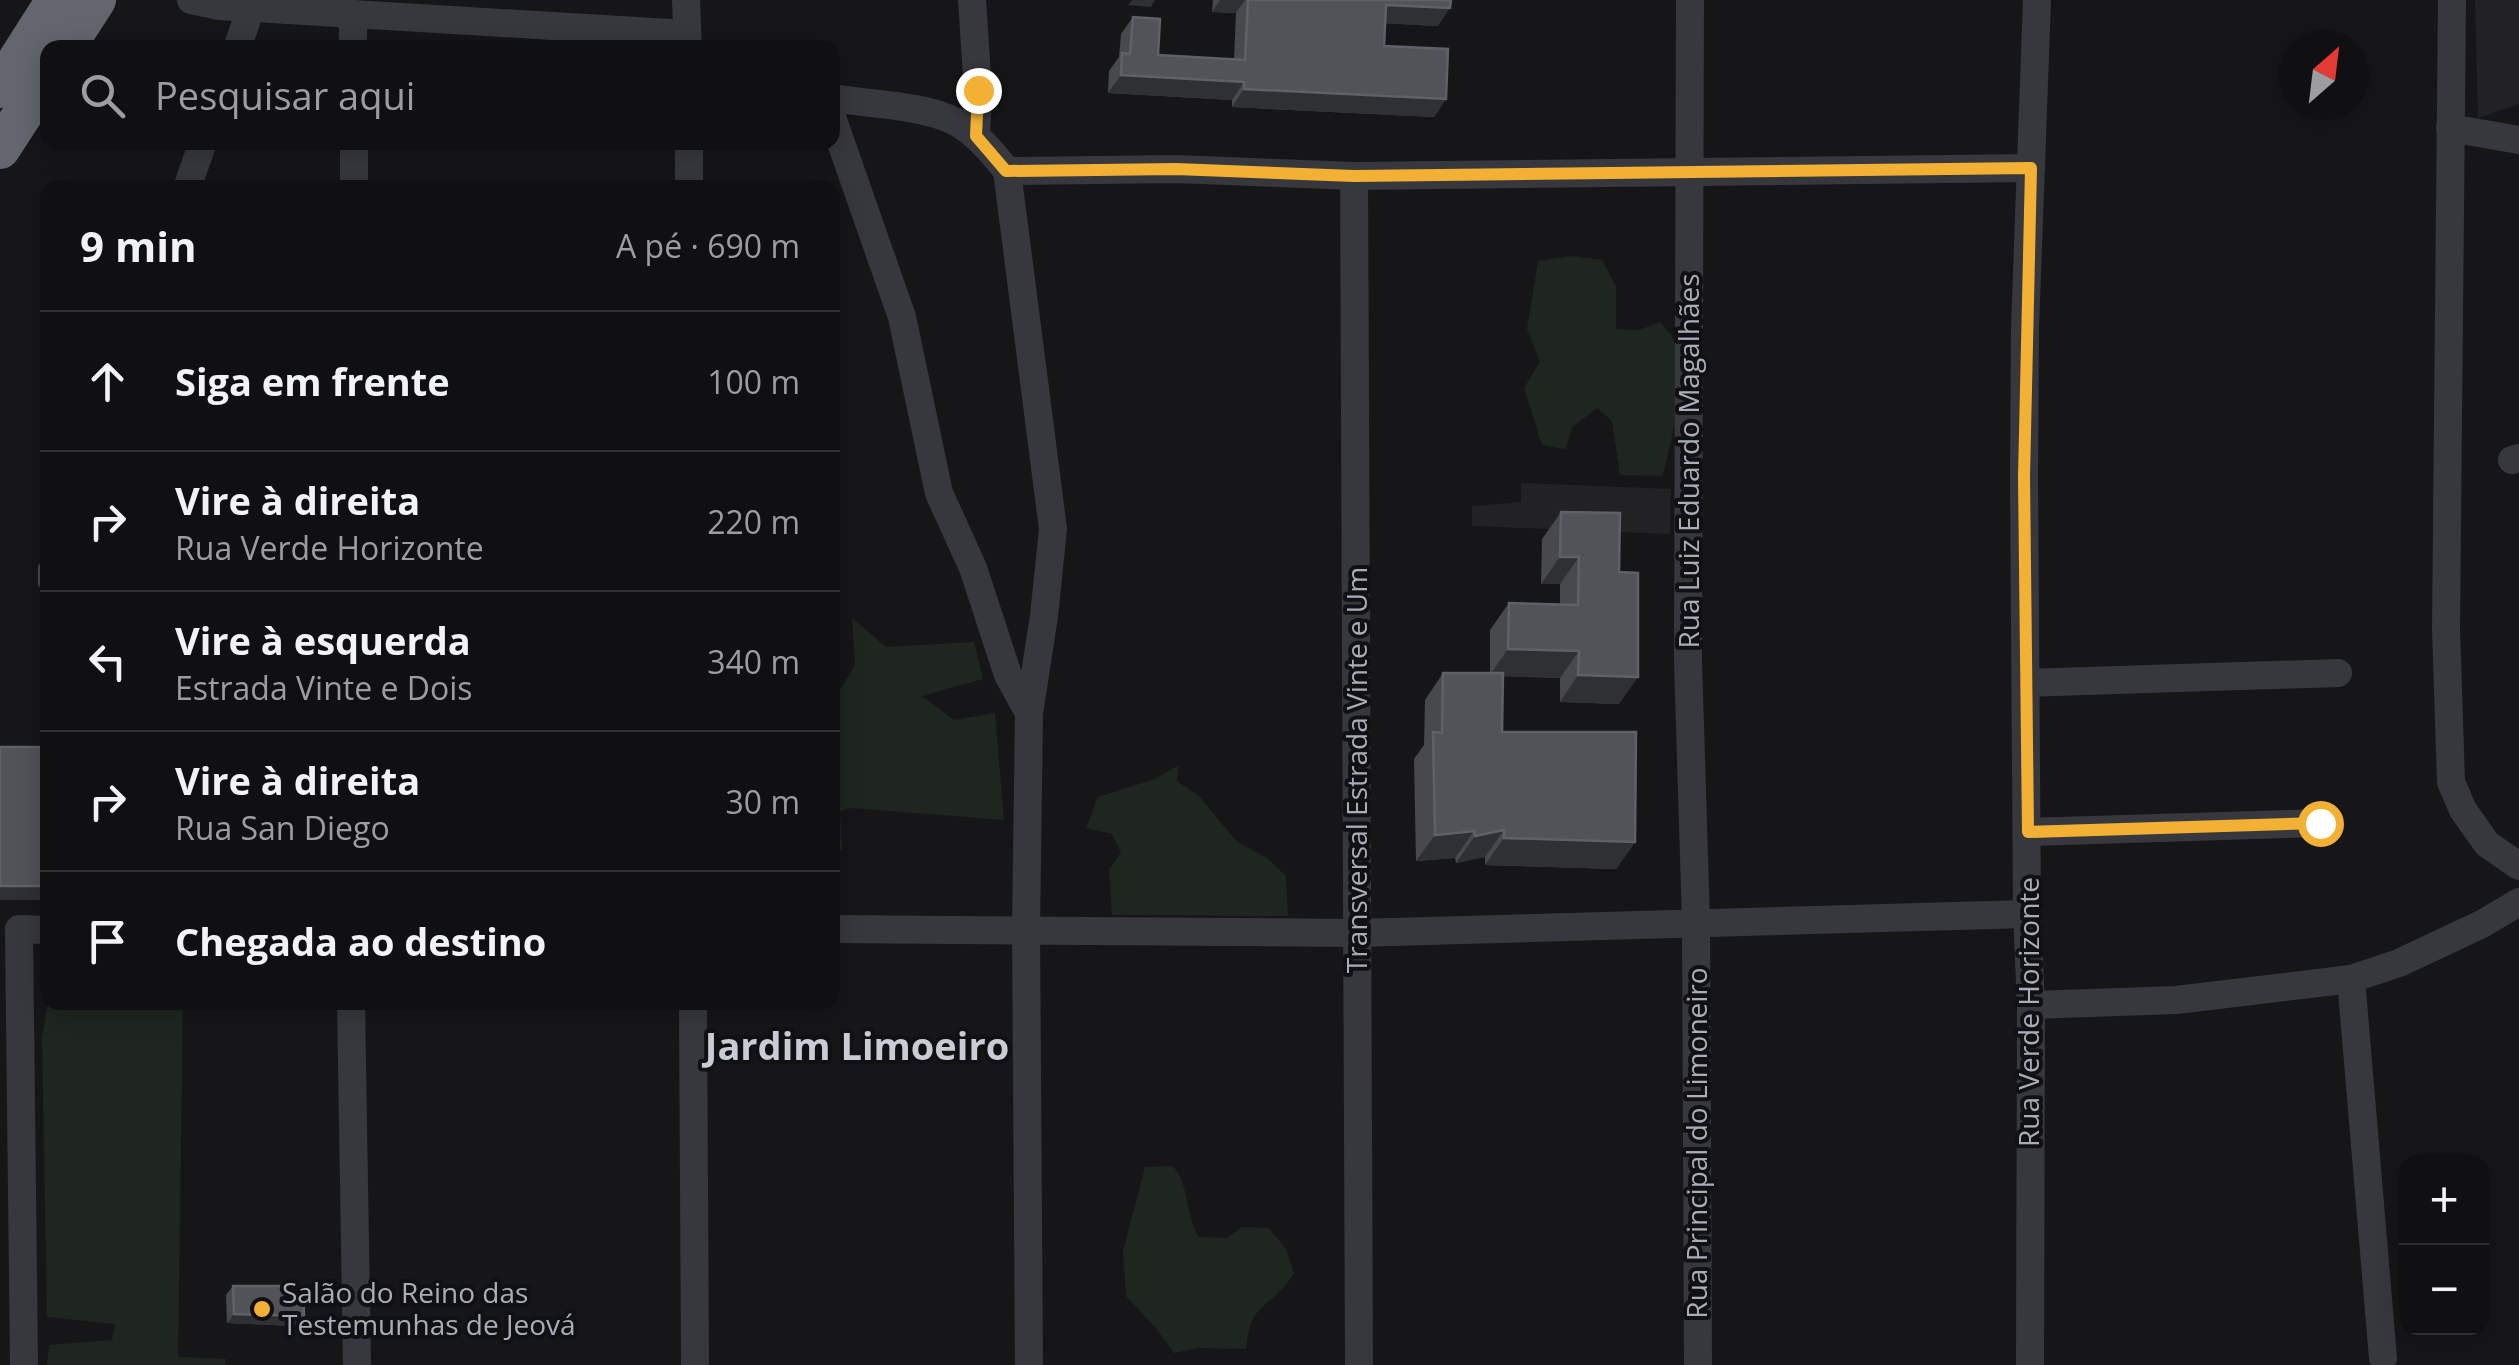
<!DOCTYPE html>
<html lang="pt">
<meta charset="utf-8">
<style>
body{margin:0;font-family:"Open Sans",sans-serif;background:#19191b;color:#f1f3f6}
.controls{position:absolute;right:30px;bottom:30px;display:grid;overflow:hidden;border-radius:20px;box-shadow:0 5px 25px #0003}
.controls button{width:90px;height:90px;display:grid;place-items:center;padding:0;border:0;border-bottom:2px solid #303032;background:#101012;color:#f1f3f6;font:50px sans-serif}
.compass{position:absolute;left:2279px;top:30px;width:90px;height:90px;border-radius:50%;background:#101012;box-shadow:0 5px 25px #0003;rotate:28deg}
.stop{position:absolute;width:30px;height:30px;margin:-22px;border:8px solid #f2b134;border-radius:50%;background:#fff}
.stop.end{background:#f2b134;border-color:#fff;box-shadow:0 2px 10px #0008}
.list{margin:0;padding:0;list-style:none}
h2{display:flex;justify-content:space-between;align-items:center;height:130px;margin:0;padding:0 40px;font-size:42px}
h2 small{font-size:32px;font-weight:400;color:#9c9d9f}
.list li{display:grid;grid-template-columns:65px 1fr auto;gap:30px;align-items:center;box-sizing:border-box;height:140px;padding:0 40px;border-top:2px solid #303032}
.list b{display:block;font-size:38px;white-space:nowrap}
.list p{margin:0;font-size:32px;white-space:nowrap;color:#9c9d9f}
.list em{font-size:32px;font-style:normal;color:#9c9d9f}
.icon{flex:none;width:55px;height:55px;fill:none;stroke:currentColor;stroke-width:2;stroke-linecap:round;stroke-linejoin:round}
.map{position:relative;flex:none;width:2519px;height:1365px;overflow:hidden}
.search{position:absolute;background:#101012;box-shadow:0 5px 25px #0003;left:40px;top:40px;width:800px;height:110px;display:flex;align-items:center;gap:25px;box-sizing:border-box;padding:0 35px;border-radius:20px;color:#9c9d9f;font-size:38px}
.panel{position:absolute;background:#101012;box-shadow:0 5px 25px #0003;left:40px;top:180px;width:800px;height:830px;border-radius:20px}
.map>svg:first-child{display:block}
.built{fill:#222225}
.green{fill:#1e261f}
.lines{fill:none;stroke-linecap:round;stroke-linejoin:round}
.minor{stroke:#37383d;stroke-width:28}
.highway{stroke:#63666e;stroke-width:40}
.wall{fill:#47494d}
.shaded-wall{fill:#2f3033}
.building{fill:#525359;stroke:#5f6168;stroke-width:2.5}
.route{stroke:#f2b134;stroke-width:12}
.poi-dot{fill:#f2b134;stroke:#111113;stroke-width:4}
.labels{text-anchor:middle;stroke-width:8;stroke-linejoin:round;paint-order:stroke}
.street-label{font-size:28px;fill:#a8adb8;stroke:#111113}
.poi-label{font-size:28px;fill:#a8adb8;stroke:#111113;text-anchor:start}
.district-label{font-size:38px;font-weight:bold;fill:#c9ccd4;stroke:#111113}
</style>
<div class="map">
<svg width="2519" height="1365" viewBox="0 0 2519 1365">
<rect width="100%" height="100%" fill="#161618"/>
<g class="built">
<polygon points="2475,0 2519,0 2519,104 2478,118"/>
<polygon points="1521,483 1671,489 1670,534 1472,526 1472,506 1521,502"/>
</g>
<g class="green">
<path d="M1571,256l31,4 14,26v43l23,1 21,-8c5,6 12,12 14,19 12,32 -1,102 -12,135l-42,-1 -8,-54 -15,-13 -25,19 -6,22 -24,-4 -18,-57 16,-26 -13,-33 11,-68z"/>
<polygon points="852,618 886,647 974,642 983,679 922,696 954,720 995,713 1004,820 852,808 840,811 842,850 833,850 832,766 835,764 840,690 855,665"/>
<polygon points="1179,765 1177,781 1199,796 1237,842 1267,858 1286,876 1288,916 1112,915 1109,869 1121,853 1112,834 1086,828 1098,797 1155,779"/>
<polygon points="48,1003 183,1003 178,1357 226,1359 225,1365 47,1365 49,1345 112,1340 115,1324 47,1317 42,1036"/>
<path d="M1173,1166c18,23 11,46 26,71l28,1 15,-11 27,1 17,21 8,24c-21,36 -44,26 -48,76l-47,-1 -25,5 -19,-26 -29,-31 -3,-45 22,-84z"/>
</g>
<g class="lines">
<g class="minor">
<polyline points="191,0 219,6 687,34"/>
<polyline points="686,0 688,48"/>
<polyline points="972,0 978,91 976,136"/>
<polyline points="1690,0 1688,660 1696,922 1698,1365"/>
<polyline points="2452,0 2446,629 2451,782 2463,810 2487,844 2519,866"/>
<polyline points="353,15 353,48"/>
<polyline points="237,48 251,8"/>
<path d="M832,98c36,6 93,7 124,24 21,12 36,30 51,49"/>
<polyline points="832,117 902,317 939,493 973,568 1008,675 1029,713"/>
<polyline points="2450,128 2519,140"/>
<polyline points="354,142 354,188"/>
<polyline points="689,142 689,188"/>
<polyline points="1007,171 1053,529 1044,616 1029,713 1026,929 1029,1365"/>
<polyline points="1007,171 1176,169 1354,176 2031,168"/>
<polyline points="1354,176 1359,1365"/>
<polyline points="187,188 203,142"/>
<polyline points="2512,460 2519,458"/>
<polyline points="2026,683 2338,673"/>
<polyline points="2028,832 2320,823"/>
<polyline points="832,929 1356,933 2027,914"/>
<polyline points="2351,979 2383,1358"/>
<polyline points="351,1002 357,1365"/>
<polyline points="693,1002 695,1365"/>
<polyline points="2031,1005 2176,1000 2351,979 2399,963 2482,924 2519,902"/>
<polyline points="24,1365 19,929 48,930"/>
<polyline points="2030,1365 2031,1005 2027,914 2024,477 2025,328 2037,0"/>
</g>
<g class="highway">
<polyline points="65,48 96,0"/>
<polyline points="0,88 56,0"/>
<polyline points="0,149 48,75"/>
</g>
</g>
<g class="wall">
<polygon points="1213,0 1451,0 1438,26 1385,23 1384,46 1446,99 1434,117 1232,107 1232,100 1108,93 1109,71 1119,57 1121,34 1133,17 1158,55 1234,60 1236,13 1212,12"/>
<polygon points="1561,512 1620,513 1619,704 1560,702 1560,678 1503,676 1502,732 1635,842 1616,869 1485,865 1485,857 1456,863 1455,858 1416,861 1414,759 1424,745 1425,700 1443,673 1490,673 1490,630 1509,603 1560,604 1560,584 1541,584 1542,539"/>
<polygon points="48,553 48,587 38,587 38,566"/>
<polygon points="233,1286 304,1316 297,1326 227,1323 226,1295"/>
</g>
<g class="shaded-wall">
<polygon points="1132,0 1155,0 1151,7 1128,5"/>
<polygon points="1220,0 1245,0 1236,13 1212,12"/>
<polygon points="1386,5 1450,8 1438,26 1374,23"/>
<polygon points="1121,75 1244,82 1232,100 1108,93"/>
<polygon points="1244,89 1446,99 1434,117 1232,107"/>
<polygon points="1560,557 1579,557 1560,584 1541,584"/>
<polygon points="48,573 48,587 38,587"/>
<polygon points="1508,649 1579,651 1560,678 1489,676"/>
<polygon points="1578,675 1638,677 1619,704 1560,702"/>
<polygon points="1504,830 1485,857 1456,863 1475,836"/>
<polygon points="1474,831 1455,858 1416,861 1435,835"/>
<polygon points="1504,838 1635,842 1616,869 1485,865"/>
<rect x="0" y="886" width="48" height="14"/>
<polygon points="234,1314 304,1316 297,1326 227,1323"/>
</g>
<g class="building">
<polygon points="1248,0 1451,0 1450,8 1386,5 1384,46 1448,49 1446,99 1244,89 1244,82 1121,75 1122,53 1130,54 1133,17 1160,19 1158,55 1245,60"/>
<polygon points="1561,512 1620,513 1619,572 1638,573 1638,677 1578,675 1579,651 1508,649 1509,603 1578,605 1579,557 1560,557"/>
<polygon points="1443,673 1503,673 1502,732 1636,732 1635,842 1504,838 1504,830 1475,836 1474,831 1435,835 1433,732 1442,733"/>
<rect x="0" y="747" width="48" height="139"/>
<polygon points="233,1286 303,1286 304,1316 234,1314"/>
</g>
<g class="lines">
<polyline class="route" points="978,90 976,136 1006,171 1176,169 1354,176 2031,168 2024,477 2028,832 2320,823"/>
</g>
<circle class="poi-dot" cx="262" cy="1309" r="10"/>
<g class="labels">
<g class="street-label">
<text transform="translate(1689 461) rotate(-90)" y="10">Rua Luiz Eduardo Magalhães</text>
<text transform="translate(1357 770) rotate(-90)" y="10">Transversal Estrada Vinte e Um</text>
<text transform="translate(2029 1012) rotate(-90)" y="10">Rua Verde Horizonte</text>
<text transform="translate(1697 1143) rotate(-90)" y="10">Rua Principal do Limoneiro</text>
</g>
<g class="poi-label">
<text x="282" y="1303">Salão do Reino das<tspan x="282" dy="32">Testemunhas de Jeová</tspan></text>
</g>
<g class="district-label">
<text x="857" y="1060">Jardim Limoeiro</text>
</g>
</g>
</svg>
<div class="controls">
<button>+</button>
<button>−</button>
</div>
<svg class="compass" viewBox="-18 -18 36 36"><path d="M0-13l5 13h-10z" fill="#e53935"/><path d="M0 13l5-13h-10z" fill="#9c9d9f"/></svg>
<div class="stop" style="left:2320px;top:823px"></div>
<div class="stop end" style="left:978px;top:90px"></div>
<div class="search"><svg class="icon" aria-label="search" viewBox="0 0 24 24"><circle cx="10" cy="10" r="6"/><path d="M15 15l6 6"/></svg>Pesquisar aqui</div>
<section class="panel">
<h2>9 min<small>A pé · 690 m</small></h2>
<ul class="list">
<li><svg class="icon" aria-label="ahead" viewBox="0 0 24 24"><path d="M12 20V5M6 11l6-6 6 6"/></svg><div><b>Siga em frente</b></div><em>100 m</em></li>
<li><svg class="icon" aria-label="right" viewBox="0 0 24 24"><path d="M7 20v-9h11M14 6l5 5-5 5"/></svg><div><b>Vire à direita</b><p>Rua Verde Horizonte</p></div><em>220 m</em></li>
<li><svg class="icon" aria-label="left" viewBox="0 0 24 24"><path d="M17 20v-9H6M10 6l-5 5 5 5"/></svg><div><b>Vire à esquerda</b><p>Estrada Vinte e Dois</p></div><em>340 m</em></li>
<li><svg class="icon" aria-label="right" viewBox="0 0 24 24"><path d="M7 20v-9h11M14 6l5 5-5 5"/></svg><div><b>Vire à direita</b><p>Rua San Diego</p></div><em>30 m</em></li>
<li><svg class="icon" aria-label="arrive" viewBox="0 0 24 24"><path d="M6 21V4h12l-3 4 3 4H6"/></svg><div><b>Chegada ao destino</b></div></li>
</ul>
</section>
</div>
